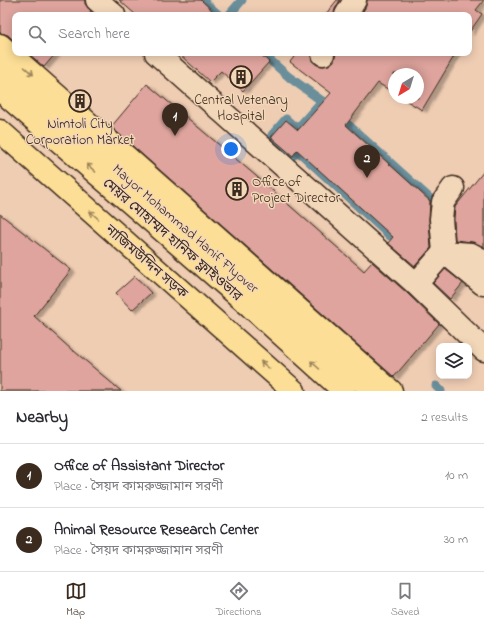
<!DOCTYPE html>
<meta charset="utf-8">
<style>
body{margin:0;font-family:"Indie Flower","Noto Sans Bengali",sans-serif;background:#f2f2f3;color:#2b2b33}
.controls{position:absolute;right:12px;bottom:12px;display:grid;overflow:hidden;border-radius:8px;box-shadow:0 2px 10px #0003}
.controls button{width:36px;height:36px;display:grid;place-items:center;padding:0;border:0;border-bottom:1px solid #e1e1e2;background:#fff;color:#2b2b33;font:20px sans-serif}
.compass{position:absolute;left:388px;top:68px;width:36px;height:36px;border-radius:50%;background:#fff;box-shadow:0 2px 10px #0003;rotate:218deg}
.you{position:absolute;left:231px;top:149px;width:14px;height:14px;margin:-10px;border:3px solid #fff;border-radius:50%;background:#1a73e8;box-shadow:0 0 0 6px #1a73e833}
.badge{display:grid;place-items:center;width:26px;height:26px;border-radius:50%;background:#3b2a1e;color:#fff;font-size:13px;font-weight:700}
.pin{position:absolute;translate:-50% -33px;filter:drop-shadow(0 1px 2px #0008)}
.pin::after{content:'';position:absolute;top:21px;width:14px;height:12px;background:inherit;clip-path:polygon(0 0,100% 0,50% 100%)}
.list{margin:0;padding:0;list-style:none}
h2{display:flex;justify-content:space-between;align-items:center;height:52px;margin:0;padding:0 16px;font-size:17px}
h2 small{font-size:13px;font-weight:400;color:#7c7c81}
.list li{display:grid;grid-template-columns:26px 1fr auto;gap:12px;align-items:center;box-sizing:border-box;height:64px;padding:0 16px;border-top:1px solid #e1e1e2}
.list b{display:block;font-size:15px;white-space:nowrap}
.list p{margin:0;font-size:13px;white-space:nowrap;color:#7c7c81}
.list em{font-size:13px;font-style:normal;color:#7c7c81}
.icon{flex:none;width:22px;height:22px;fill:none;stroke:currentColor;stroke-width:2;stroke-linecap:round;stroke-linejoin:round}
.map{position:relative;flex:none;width:484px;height:391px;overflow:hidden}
.search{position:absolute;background:#fff;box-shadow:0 2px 10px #0003;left:12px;right:12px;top:12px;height:44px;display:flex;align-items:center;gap:10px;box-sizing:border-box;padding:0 14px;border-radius:8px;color:#7c7c81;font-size:15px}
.sheet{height:180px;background:#fff}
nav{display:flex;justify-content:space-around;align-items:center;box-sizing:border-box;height:56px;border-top:1px solid #e1e1e2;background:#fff;font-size:11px;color:#7c7c81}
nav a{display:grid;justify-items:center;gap:2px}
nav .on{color:#3b2a1e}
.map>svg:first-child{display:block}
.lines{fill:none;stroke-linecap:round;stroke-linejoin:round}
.stream{stroke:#6a8e9a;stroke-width:9}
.building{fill:#dea49d;stroke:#3b2a1e;filter:url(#shadow)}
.street-casing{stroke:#3b2a1e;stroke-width:25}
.primary-casing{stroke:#3b2a1e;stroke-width:25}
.highway-casing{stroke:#3b2a1e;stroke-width:25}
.street{stroke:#f3d7b9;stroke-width:22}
.primary{stroke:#fcde96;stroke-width:22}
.highway{stroke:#fcde96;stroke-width:22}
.oneway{stroke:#9c845a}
.labels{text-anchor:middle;stroke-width:3;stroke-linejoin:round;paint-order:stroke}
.poi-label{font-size:14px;fill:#3b2a1e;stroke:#f3d7b9}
.street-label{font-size:14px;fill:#3b2a1e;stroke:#f3d7b9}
</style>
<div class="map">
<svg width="484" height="391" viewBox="0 0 484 391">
<defs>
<filter id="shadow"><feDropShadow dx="4.5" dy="2.5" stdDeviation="1" flood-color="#0004"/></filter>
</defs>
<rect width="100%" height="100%" fill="#efcdb3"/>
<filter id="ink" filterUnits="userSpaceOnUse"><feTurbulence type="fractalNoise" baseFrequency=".025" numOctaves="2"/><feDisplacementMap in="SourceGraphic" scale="8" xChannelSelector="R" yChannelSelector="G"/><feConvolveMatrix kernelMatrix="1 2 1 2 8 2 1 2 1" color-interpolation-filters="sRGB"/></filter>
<g filter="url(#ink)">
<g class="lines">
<g class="stream">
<polyline points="202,0 219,15"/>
<polyline points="229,15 242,0"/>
<polyline points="262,53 289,77 322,101 435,203 422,217"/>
<polyline points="322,101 297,129 286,119 272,135 294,155 298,151 390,236 399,226"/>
<polyline points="436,386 441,391"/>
</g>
</g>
<g class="building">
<polygon points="0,0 85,0 85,4 91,11 88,15 15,15 15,42 8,35 0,33"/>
<polygon points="119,0 201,0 217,15 136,15"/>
<polygon points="337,0 340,0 335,9 334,15 325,15"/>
<polygon points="367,0 484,0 476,10 482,14 469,33 469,15 361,15 366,6"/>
<polygon points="28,53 56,53 44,67"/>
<polygon points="178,53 259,53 269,62 243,91 221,71 210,82"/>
<polygon points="297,53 310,53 312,61 317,65 323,66 329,65 334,61 336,53 456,53 422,110 402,98 418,98 418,74 394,74 394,93 378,83 346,125 430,201 429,220 431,248 415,266 388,243 393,237 297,150 293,156 271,137 286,120 298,130 331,93 290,62"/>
<polygon points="147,84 256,176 364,271 372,262 407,293 439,324 394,377 111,127"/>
<polygon points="484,171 484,247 472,242 455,240 454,219 455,207"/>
<polygon points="0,214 71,270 34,316 73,351 74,351 121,391 0,391"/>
<polygon points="445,269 463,283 450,299 433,283"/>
<polygon points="135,276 151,293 132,310 116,293"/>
</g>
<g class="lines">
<g class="street-casing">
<g id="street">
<polyline points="97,0 114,15"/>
<polyline points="346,15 355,0"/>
<polyline points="156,53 416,284 484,350"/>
<polyline points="323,54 323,53"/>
<polyline points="453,188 443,202 441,219 444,252 483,284"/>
<polyline points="416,284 444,252 471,254 484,261"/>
</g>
</g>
<g class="primary-casing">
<g id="primary">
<polyline points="0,45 391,391"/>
<polyline points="0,131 294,391"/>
</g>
</g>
<g class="highway-casing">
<g id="highway">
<polyline points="0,66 342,362 372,391"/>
<polyline points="0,90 250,306 344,391"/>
</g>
</g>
<use href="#street" class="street"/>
<use href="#primary" class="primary"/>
<use href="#highway" class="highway"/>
</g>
<defs><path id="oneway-shaft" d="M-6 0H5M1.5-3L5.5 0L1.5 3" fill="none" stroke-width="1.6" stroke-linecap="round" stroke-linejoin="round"/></defs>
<g class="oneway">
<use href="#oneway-shaft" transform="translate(29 71) rotate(41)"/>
<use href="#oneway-shaft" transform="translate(91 168) rotate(-139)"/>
<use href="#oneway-shaft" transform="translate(94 215) rotate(-138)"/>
<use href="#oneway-shaft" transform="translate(265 365) rotate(-139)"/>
<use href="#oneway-shaft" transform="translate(315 365) rotate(-138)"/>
</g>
</g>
<defs>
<g id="building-ring" transform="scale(1.15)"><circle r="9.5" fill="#f3d7b9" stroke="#3b2a1e" stroke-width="1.5"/><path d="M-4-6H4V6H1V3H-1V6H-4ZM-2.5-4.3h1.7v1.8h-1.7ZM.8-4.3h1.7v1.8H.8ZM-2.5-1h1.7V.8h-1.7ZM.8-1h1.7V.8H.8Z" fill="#3b2a1e"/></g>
</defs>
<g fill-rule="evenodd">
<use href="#building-ring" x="241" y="77"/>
<use href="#building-ring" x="80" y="101"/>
<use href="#building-ring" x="237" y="189"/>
</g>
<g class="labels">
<g class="poi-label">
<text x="241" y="104">Central Vetenary<tspan x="241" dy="16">Hospital</tspan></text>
<text x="80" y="128">Nimtoli City<tspan x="80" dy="16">Corporation Market</tspan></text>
<text x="252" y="186" text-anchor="start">Office of<tspan x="252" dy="16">Project Director</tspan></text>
</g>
<g class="street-label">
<text transform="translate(186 228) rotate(41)" y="5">Mayor Mohammad Hanif Flyover</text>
<text transform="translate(173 239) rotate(41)" y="5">মেয়র মোহাম্মদ হানিফ ফ্লাইওভার</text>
<text transform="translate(147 261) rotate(41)" y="5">নাজিমউদ্দিন সড়ক</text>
</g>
</g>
</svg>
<div class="controls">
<button><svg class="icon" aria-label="layers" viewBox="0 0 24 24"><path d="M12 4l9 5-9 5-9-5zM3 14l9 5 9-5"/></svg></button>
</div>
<svg class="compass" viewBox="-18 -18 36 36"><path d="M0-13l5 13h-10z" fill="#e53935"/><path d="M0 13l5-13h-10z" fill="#7c7c81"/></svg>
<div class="you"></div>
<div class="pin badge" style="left:175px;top:136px">1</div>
<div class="pin badge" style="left:367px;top:178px">2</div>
<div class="search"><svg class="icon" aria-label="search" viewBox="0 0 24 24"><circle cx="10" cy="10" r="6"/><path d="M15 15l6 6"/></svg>Search here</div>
</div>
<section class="sheet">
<h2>Nearby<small>2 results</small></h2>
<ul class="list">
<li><span class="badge">1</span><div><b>Office of Assistant Director</b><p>Place · সৈয়দ কামরুজ্জামান সরণী</p></div><em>10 m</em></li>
<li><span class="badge">2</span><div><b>Animal Resource Research Center</b><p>Place · সৈয়দ কামরুজ্জামান সরণী</p></div><em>30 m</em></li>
</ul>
</section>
<nav>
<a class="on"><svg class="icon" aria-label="map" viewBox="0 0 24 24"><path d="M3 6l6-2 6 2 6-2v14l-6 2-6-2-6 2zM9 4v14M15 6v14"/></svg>Map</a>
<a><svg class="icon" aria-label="directions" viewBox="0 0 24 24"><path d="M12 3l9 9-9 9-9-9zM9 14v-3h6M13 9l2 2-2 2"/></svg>Directions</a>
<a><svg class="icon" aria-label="saved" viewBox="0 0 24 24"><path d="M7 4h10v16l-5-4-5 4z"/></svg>Saved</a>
</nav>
